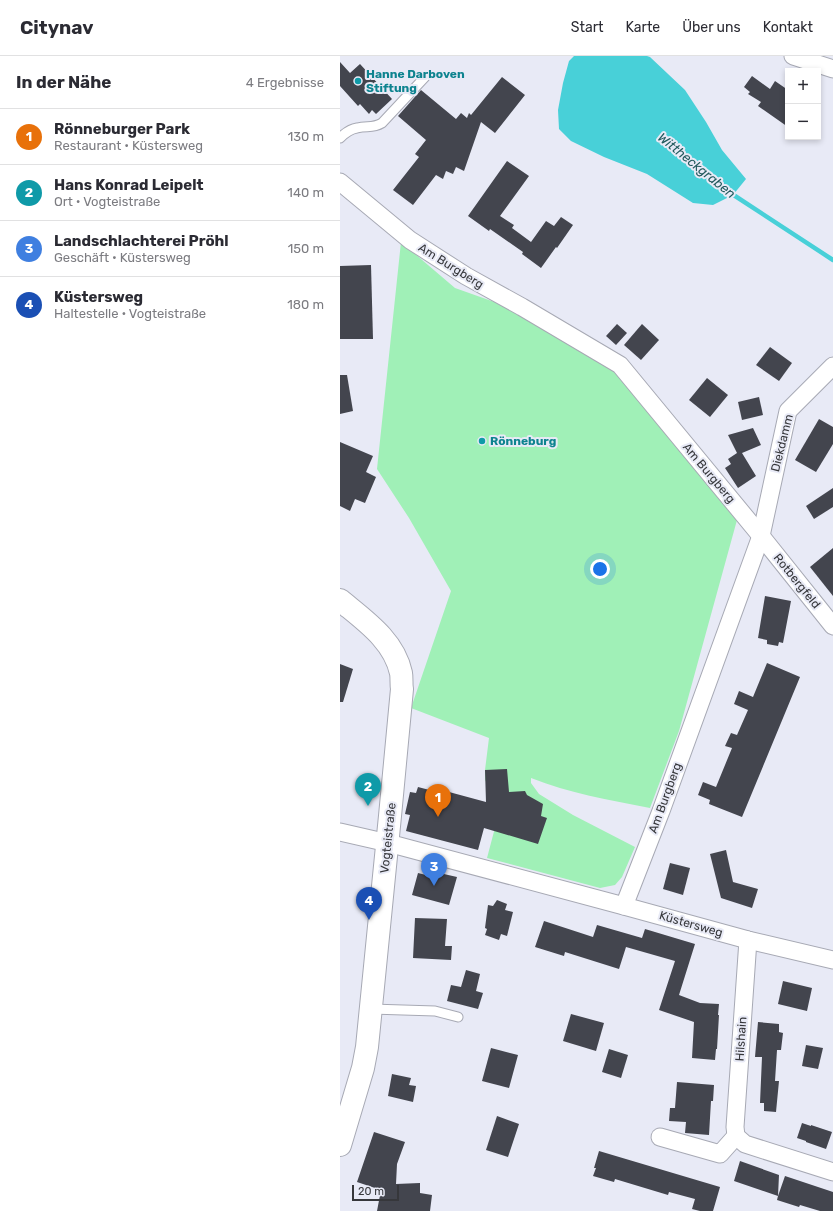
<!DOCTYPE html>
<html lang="de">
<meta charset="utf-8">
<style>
body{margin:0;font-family:Rubik,sans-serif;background:#f7f7f7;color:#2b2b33}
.controls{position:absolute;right:12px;top:12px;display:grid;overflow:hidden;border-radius:0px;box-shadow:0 2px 6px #0003}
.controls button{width:36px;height:36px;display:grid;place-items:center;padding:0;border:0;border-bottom:1px solid #e1e1e2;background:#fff;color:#2b2b33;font:20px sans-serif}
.scale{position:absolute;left:12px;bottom:10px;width:47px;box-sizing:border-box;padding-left:4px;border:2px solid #36373b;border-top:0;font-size:11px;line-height:14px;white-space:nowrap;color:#36373b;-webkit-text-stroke:3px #e8eaf6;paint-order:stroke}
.you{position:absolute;left:260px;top:513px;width:14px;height:14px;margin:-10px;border:3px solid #fff;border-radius:50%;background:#1a73e8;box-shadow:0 0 0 6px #1a73e833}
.badge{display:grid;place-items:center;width:26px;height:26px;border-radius:50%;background:#c4355d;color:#fff;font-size:13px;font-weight:700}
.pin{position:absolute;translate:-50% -33px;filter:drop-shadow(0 1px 2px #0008)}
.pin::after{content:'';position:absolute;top:21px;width:14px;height:12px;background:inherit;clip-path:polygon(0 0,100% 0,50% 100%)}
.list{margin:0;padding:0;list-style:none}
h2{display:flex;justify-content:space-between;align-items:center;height:52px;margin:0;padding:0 16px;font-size:17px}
h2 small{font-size:13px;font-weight:400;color:#7c7c81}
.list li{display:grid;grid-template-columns:26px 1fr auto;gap:12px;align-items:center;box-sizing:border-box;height:56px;padding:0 16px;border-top:1px solid #e1e1e2}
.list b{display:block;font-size:15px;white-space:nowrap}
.list p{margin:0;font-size:13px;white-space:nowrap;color:#7c7c81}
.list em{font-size:13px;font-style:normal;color:#7c7c81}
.map{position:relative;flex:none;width:493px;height:1155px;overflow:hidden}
header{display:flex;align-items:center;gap:24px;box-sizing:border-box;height:56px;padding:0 20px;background:#fff;border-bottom:1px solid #e1e1e2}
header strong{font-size:19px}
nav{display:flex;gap:22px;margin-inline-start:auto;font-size:14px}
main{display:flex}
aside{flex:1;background:#fff}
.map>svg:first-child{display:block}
.green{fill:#a0f0b7}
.water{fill:#48d0d8}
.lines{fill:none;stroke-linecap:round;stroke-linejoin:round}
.stream{stroke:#48d0d8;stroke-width:4.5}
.building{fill:#43454e}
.service-casing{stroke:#a7a9b4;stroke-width:11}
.minor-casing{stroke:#a7a9b4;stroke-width:19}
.tertiary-casing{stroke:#a7a9b4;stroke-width:24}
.service{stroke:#fff;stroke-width:9}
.minor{stroke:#fff;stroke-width:17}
.tertiary{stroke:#fff;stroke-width:22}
.culture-dot{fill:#0f9aa8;stroke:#e8eaf6;stroke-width:1.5}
.labels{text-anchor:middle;stroke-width:4;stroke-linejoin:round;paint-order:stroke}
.culture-label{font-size:12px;font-weight:bold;fill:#0d838f;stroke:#e8eaf6;text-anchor:start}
.street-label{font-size:12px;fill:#36373b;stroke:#e8eaf6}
.water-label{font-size:13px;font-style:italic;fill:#225a5d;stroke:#e8eaf6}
</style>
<header>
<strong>Citynav</strong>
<nav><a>Start</a><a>Karte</a><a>Über uns</a><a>Kontakt</a></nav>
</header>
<main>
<aside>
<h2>In der Nähe<small>4 Ergebnisse</small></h2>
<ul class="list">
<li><span class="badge" style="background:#e8710a">1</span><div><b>Rönneburger Park</b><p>Restaurant · Küstersweg</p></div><em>130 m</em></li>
<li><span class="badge" style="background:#0f9aa8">2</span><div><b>Hans Konrad Leipelt</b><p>Ort · Vogteistraße</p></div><em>140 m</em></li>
<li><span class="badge" style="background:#3f7fe0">3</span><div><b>Landschlachterei Pröhl</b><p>Geschäft · Küstersweg</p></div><em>150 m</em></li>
<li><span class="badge" style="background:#1a4fb4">4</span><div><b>Küstersweg</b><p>Haltestelle · Vogteistraße</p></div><em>180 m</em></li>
</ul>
</aside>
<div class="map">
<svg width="493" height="1155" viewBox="0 0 493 1155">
<rect width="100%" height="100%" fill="#e8eaf6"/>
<path class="green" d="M61,186l54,46 68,24 87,53 127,155 -58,211 -29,77c-41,-8 -81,-15 -119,-30v5l8,11 34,21 62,32 -13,30 -7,8 -15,3 -113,-30 14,-53 -16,-25v-10l4,-32 -78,-30 40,-117 -42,-73 -32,-49z"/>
<polygon class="water" points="234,0 307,0 310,1 345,34 366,66 382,94 406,123 393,139 373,149 353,147 307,118 264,101 231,85 219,73 218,54 223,27 229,5"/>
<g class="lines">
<polyline class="stream" points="389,136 493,204"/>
</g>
<g class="building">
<polygon points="0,6 10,17 20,8 52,43 36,58 32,54 29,58 20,48 18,50 0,30"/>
<polygon points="412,20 430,33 435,25 448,34 448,71 418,50 421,46 408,38 410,36 404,31"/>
<polygon points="162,21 185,39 155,77 141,66 124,115 116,111 113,118 106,115 103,123 96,119 73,149 53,134 79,101 75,98 86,84 58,60 81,34 116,63 121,57 127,62 129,57 131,59"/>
<polygon points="167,105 189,120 160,160 174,169 172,172 191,186 206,165 214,170 221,161 233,169 217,192 216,191 201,212 182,198 183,196 150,173 149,175 128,160"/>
<polygon points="31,209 33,283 0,283 0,210"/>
<polygon points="277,268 287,277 276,289 266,280"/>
<polygon points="302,268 319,284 301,304 284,289"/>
<polygon points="430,291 452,307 439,325 416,309"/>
<polygon points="0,319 7,319 13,355 0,358"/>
<polygon points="367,322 388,339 370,361 349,344"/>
<polygon points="419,341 423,359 402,364 398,346"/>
<polygon points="479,363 493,371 493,388 476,416 455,404"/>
<polygon points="413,372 421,389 402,397 416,420 398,432 385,412 391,408 388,403 397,397 388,379"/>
<polygon points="0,386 33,400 26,416 36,421 25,447 15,443 10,455 0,450"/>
<polygon points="493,432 493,451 474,463 466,450"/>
<polygon points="493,492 493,540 470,511"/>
<polygon points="425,540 451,545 443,587 439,586 438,590 427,588 427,584 418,582"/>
<polygon points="427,607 460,621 402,761 369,748 370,744 358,739 363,726 376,731 392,692 385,690 391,677 397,679 408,654 394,648 399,635 413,641"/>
<polygon points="0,608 13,613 3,646 0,646"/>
<polygon points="167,713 169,736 185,735 187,739 203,748 201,760 207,762 198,788 144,772 138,794 66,775 70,759 65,758 70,736 76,737 78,731 97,736 98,733 146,746 145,714"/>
<polygon points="386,794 393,826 418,833 412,852 381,842 370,798"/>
<polygon points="330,807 350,812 343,839 323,833"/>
<polygon points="95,816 117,821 109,849 72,839 78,817 94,821"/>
<polygon points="157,844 167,848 165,854 173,856 167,880 161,878 159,884 145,879 147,873 145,872 148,849 153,850"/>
<polygon points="75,862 107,863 105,890 112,890 111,904 73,902"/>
<polygon points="204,865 253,881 257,869 302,882 305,873 355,888 339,939 360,947 379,948 378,959 379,959 377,993 376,993 375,1004 352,1002 354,966 319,954 335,905 286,891 279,913 225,896 224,900 195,891"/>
<polygon points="126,914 140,918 136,935 143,937 138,953 107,945 111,929 121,931"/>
<polygon points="443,925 472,932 467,955 438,948"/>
<polygon points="231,958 264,967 256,995 223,985"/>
<polygon points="418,966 439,968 439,976 443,977 441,994 437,994 435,1025 439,1025 436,1056 424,1055 424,1047 420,1047 422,1001 415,1001"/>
<polygon points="466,989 483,992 478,1013 462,1010"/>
<polygon points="151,992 178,999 169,1032 142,1025"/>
<polygon points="269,993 288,999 281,1022 262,1016"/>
<polygon points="52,1018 71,1022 69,1029 76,1030 73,1046 48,1040"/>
<polygon points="337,1026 374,1029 373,1045 371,1045 369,1079 345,1077 346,1066 329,1065 330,1052 335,1052"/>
<polygon points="157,1060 179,1068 168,1101 146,1094"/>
<polygon points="462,1067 471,1070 471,1069 492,1076 486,1093 466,1086 466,1085 457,1082"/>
<polygon points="34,1076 65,1086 57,1108 56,1128 80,1127 80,1137 92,1139 90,1155 37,1155 41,1134 17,1126"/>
<polygon points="259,1095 380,1131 373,1155 360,1155 352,1153 355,1143 329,1136 328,1139 275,1123 274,1126 253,1120 256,1112 254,1112"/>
<polygon points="400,1105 439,1119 438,1140 445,1120 493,1136 493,1155 480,1155 460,1149 459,1151 437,1144 438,1140 394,1125"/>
</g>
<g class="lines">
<g class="service-casing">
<g id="service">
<path d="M0,82c5,-5 10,-9 17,-10 10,-3 15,1 25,-5l43,-46"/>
<polyline points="31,953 95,955 118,961"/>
</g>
</g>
<g class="minor-casing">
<g id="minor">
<polyline points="453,0 493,13"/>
<polyline points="0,126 70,184 126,220 182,251 280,309 421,480 493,570"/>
<polyline points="0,776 48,787 284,850 408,884 493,904"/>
<polyline points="284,850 321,755 421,480 448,355 493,310"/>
<polyline points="408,884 395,1071 396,1080 405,1088 493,1116"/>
<polyline points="320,1081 380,1098 396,1080"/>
</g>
</g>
<g class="tertiary-casing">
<path id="tertiary" d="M0,544c24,20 54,40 61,73 1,5 0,11 1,16l-12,127 -23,231 -4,21 -23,77"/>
</g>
<use href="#service" class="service"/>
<use href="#minor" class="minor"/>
<use href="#tertiary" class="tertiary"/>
</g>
<g class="culture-dot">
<circle cx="18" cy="25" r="4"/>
<circle cx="142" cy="385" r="4"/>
</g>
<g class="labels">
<g class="culture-label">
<text x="26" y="22">Hanne Darboven<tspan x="26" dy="14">Stiftung</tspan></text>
<text x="150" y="389">Rönneburg</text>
</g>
<g class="street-label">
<text transform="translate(111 210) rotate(32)" y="4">Am Burgberg</text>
<text transform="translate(442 387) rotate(-76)" y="4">Diekdamm</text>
<text transform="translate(369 417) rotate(50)" y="4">Am Burgberg</text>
<text transform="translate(457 525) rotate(51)" y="4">Rotbergfeld</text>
<text transform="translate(325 742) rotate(-70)" y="4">Am Burgberg</text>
<text transform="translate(48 782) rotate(-84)" y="4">Vogteistraße</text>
<text transform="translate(351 868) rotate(16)" y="4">Küstersweg</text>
<text transform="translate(401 983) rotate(-86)" y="4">Hilshain</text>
</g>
<g class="water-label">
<text transform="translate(357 109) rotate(39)" y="5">Wittheckgraben</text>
</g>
</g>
</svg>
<div class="controls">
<button>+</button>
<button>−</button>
</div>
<div class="scale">20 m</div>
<div class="you"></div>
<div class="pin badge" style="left:98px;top:761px;background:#e8710a">1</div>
<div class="pin badge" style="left:28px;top:750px;background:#0f9aa8">2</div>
<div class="pin badge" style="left:94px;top:830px;background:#3f7fe0">3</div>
<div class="pin badge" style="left:29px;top:864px;background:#1a4fb4">4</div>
</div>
</main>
